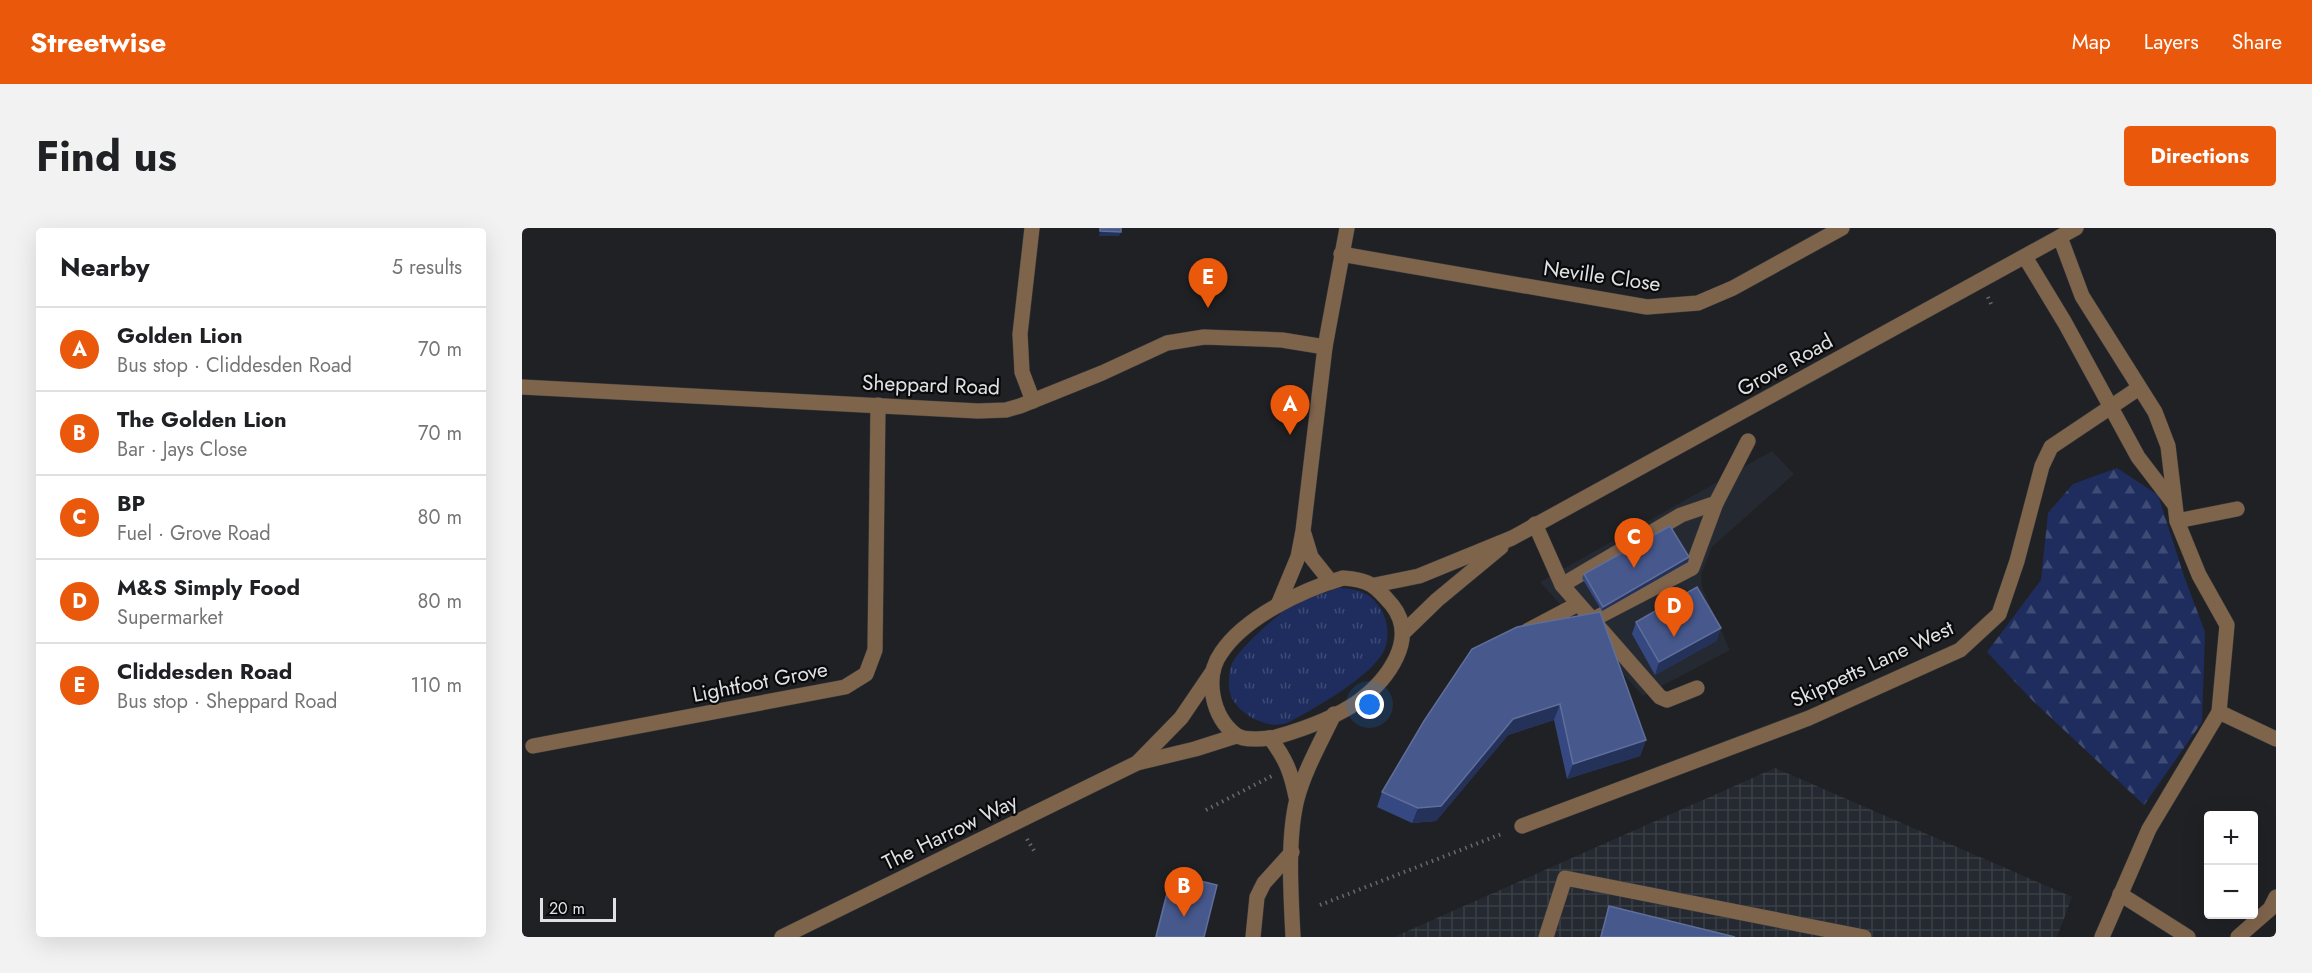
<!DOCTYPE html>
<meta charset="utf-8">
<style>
body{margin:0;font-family:Jost,sans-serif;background:#f2f2f2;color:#202124}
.controls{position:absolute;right:18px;bottom:18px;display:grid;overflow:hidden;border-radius:6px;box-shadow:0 6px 24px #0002}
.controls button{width:54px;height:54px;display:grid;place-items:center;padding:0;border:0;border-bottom:2px solid #e0e0e0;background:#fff;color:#202124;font:30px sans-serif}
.scale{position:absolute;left:18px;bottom:15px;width:76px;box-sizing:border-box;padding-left:6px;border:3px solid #e0e1e3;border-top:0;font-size:16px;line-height:21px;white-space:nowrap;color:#e0e1e3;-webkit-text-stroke:4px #0a0a0c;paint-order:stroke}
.you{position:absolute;left:848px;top:477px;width:21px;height:21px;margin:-15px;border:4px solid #fff;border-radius:50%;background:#1a73e8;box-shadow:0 0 0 9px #1a73e833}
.badge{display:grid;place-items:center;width:39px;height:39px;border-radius:50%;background:#ea580c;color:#fff;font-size:20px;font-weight:700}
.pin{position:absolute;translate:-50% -50px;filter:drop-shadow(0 2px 3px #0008)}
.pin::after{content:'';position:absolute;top:32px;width:21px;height:18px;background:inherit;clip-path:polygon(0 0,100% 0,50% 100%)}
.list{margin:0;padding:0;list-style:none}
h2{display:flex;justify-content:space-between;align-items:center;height:78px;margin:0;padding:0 24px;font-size:26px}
h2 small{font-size:20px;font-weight:400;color:#757577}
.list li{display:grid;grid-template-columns:39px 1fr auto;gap:18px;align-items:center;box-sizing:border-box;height:84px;padding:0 24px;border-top:2px solid #e0e0e0}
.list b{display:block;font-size:22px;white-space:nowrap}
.list p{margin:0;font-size:20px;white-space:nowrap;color:#757577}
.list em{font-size:20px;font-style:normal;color:#757577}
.map{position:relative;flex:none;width:1754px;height:709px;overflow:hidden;border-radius:6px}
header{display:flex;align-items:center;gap:36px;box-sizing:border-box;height:84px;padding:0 30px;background:#ea580c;color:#fff}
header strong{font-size:28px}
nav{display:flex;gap:33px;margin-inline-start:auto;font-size:21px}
.intro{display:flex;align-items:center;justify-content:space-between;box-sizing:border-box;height:144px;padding:0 36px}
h1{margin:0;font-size:42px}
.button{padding:15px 27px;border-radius:6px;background:#ea580c;color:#fff;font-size:21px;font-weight:700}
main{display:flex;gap:36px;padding:0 36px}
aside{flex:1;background:#fff;border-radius:6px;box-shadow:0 6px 24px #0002}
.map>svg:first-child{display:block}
.built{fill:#252931}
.industrial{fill:url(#industrial-grid)}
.grass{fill:url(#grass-tufts)}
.forest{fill:url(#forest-firs)}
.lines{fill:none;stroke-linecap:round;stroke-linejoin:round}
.minor-casing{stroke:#3a3c3f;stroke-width:16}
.path{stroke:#68696c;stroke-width:4;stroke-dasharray:1.5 4.5;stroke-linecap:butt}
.minor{stroke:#7f644c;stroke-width:15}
.wall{fill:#354882}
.shaded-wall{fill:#243158}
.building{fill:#47588d;stroke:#5f6e9a;stroke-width:1.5}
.labels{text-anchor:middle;stroke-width:4.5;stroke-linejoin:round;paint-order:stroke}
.street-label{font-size:21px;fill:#e0e1e3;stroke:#0a0a0c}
</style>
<header>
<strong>Streetwise</strong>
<nav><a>Map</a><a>Layers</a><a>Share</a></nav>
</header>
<div class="intro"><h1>Find us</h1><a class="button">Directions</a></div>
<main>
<aside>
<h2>Nearby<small>5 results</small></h2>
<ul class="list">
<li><span class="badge">A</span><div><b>Golden Lion</b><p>Bus stop · Cliddesden Road</p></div><em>70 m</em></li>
<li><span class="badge">B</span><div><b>The Golden Lion</b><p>Bar · Jays Close</p></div><em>70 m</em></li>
<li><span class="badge">C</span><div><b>BP</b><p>Fuel · Grove Road</p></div><em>80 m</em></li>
<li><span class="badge">D</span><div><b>M&amp;S Simply Food</b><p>Supermarket</p></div><em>80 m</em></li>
<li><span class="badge">E</span><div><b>Cliddesden Road</b><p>Bus stop · Sheppard Road</p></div><em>110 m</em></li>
</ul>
</aside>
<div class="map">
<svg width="1754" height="709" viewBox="0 0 1754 709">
<defs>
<pattern id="industrial-grid" width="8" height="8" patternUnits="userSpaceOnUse" patternTransform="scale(1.5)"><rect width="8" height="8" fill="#252931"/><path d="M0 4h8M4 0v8" fill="none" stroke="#3a3e45"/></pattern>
<pattern id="grass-tufts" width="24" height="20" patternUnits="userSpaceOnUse" patternTransform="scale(1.5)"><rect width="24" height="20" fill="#1e2d5e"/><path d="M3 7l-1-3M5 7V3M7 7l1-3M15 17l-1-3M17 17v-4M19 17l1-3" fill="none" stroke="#3e4b75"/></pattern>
<pattern id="forest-firs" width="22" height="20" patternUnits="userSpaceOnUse" patternTransform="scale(1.5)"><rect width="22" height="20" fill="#1e2d5e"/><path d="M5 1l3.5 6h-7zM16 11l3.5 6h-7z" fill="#3e4b75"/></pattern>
</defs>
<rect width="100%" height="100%" fill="#1f2124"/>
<polygon class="built" points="1250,223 1272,246 1190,319 1179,347 1180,359 1208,422 1121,468 1018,354"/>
<polygon class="industrial" points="1253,540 1550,669 1535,709 872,709"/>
<path class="grass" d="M817,360c20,1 34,5 44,25 5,11 6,24 2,35 -9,26 -71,61 -96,74 -19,10 -54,-9 -59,-29 -2,-6 -1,-22 1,-27 5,-16 50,-55 65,-63 13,-6 29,-10 43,-15z"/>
<polygon class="forest" points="1595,240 1636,267 1662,348 1683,404 1680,494 1622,577 1510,472 1465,424 1519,352 1526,285 1551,256"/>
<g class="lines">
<g class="minor-casing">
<g id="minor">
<polyline points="510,0 498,106 500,144 511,173"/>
<polyline points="1538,9 1560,68 1633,184 1646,218 1655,293 1677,347 1705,397 1697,484 1627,601 1580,709"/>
<polyline points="819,26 1125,79 1176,75 1211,60 1320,0"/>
<polyline points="1503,29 1543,95 1616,229 1652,276"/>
<polyline points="0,159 456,183 484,182 498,178 580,145 645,115 682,109 760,112 803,119"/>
<polyline points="1655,293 1715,281"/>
<polyline points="1013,296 1040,357 1138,469 1145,472 1175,460"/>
<polyline points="782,306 789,329 809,354"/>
<path d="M821,350c27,2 32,7 49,27 27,34 -5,75 -33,96 -24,17 -55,28 -83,36 -10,2 -32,4 -40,-2 -24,-18 -32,-58 -15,-82 24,-36 81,-63 122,-75z"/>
<polyline points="853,357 897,348 990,310 1554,0"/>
<polyline points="1040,357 1159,287 1194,275 1226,213"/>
<polyline points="756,377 776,329 781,303 803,119 825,0"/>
<polyline points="1070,392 1170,340 1194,275"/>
<polyline points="1005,403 1056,376"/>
<polyline points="881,405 915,372 979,319"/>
<polyline points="1697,484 1754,511"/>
<path d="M748,510c16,21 21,34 26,59"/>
<polyline points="11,518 323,459 344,446 353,422 356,177"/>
<polyline points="615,535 659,490 691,443"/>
<polyline points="1000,598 1287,490 1438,422 1477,386 1495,333 1520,238 1529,219 1617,160"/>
<polyline points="1598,666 1666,709"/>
<polyline points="260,709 615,535 673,521 714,508"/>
<polyline points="731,709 735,669 742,655 770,624"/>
<path d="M771,709c-2,-41 -6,-99 4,-138 8,-30 24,-57 37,-85"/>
<polyline points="1024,709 1043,650 1342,709"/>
<polyline points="1716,709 1748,681 1754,669"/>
</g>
</g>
<g class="path">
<polyline points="1466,69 1470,78"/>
<polyline points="684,582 750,548"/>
<polyline points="505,611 514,626"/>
<polyline points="798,677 982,605"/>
</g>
<use href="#minor" class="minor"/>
</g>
<g class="wall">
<polygon points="1167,329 1166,334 1080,383 1060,350 1062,346"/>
<polygon points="1114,394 1199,400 1194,413 1133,447 1110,406"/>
<polygon points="950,421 1124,512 1118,528 1045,551 1032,492 986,507 914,593 890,595 855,579 860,564"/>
<polygon points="650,646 682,709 633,709 646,658"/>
<polygon points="1087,678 1213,709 1078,709 1083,691"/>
</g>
<g class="shaded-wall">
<polygon points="578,3 599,4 597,8 577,8"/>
<polygon points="1167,329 1166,334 1080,383 1081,379"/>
<polygon points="1199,400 1194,413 1133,447 1137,434"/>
<polygon points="1038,476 1032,492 986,507 914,593 890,595 896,580 991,491"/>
<polygon points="1124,512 1118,528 1045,551 1051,536"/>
</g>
<g class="building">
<polygon points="578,0 599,0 599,4 578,3"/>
<polygon points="1148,298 1167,329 1081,379 1062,346"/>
<polygon points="1175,359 1199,400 1137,434 1114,394"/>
<polygon points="1078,384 1124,512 1051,536 1038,476 991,491 919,578 896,580 860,564 902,493 950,421 995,399"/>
<polygon points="650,646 695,657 682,709 634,709"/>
<polygon points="1087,678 1213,709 1079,709"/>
</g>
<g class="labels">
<g class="street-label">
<text transform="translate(1080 48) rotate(8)" y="7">Neville Close</text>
<text transform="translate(1263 137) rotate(-29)" y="7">Grove Road</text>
<text transform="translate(409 157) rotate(2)" y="7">Sheppard Road</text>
<text transform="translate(1350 436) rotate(-25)" y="7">Skippetts Lane West</text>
<text transform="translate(238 454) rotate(-11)" y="7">Lightfoot Grove</text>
<text transform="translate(428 604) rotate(-26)" y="7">The Harrow Way</text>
</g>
</g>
</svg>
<div class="controls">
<button>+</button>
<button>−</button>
</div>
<div class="scale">20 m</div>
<div class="you"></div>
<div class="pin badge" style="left:768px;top:207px">A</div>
<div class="pin badge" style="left:662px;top:689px">B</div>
<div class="pin badge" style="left:1112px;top:340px">C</div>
<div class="pin badge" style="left:1152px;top:409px">D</div>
<div class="pin badge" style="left:686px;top:80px">E</div>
</div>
</main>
